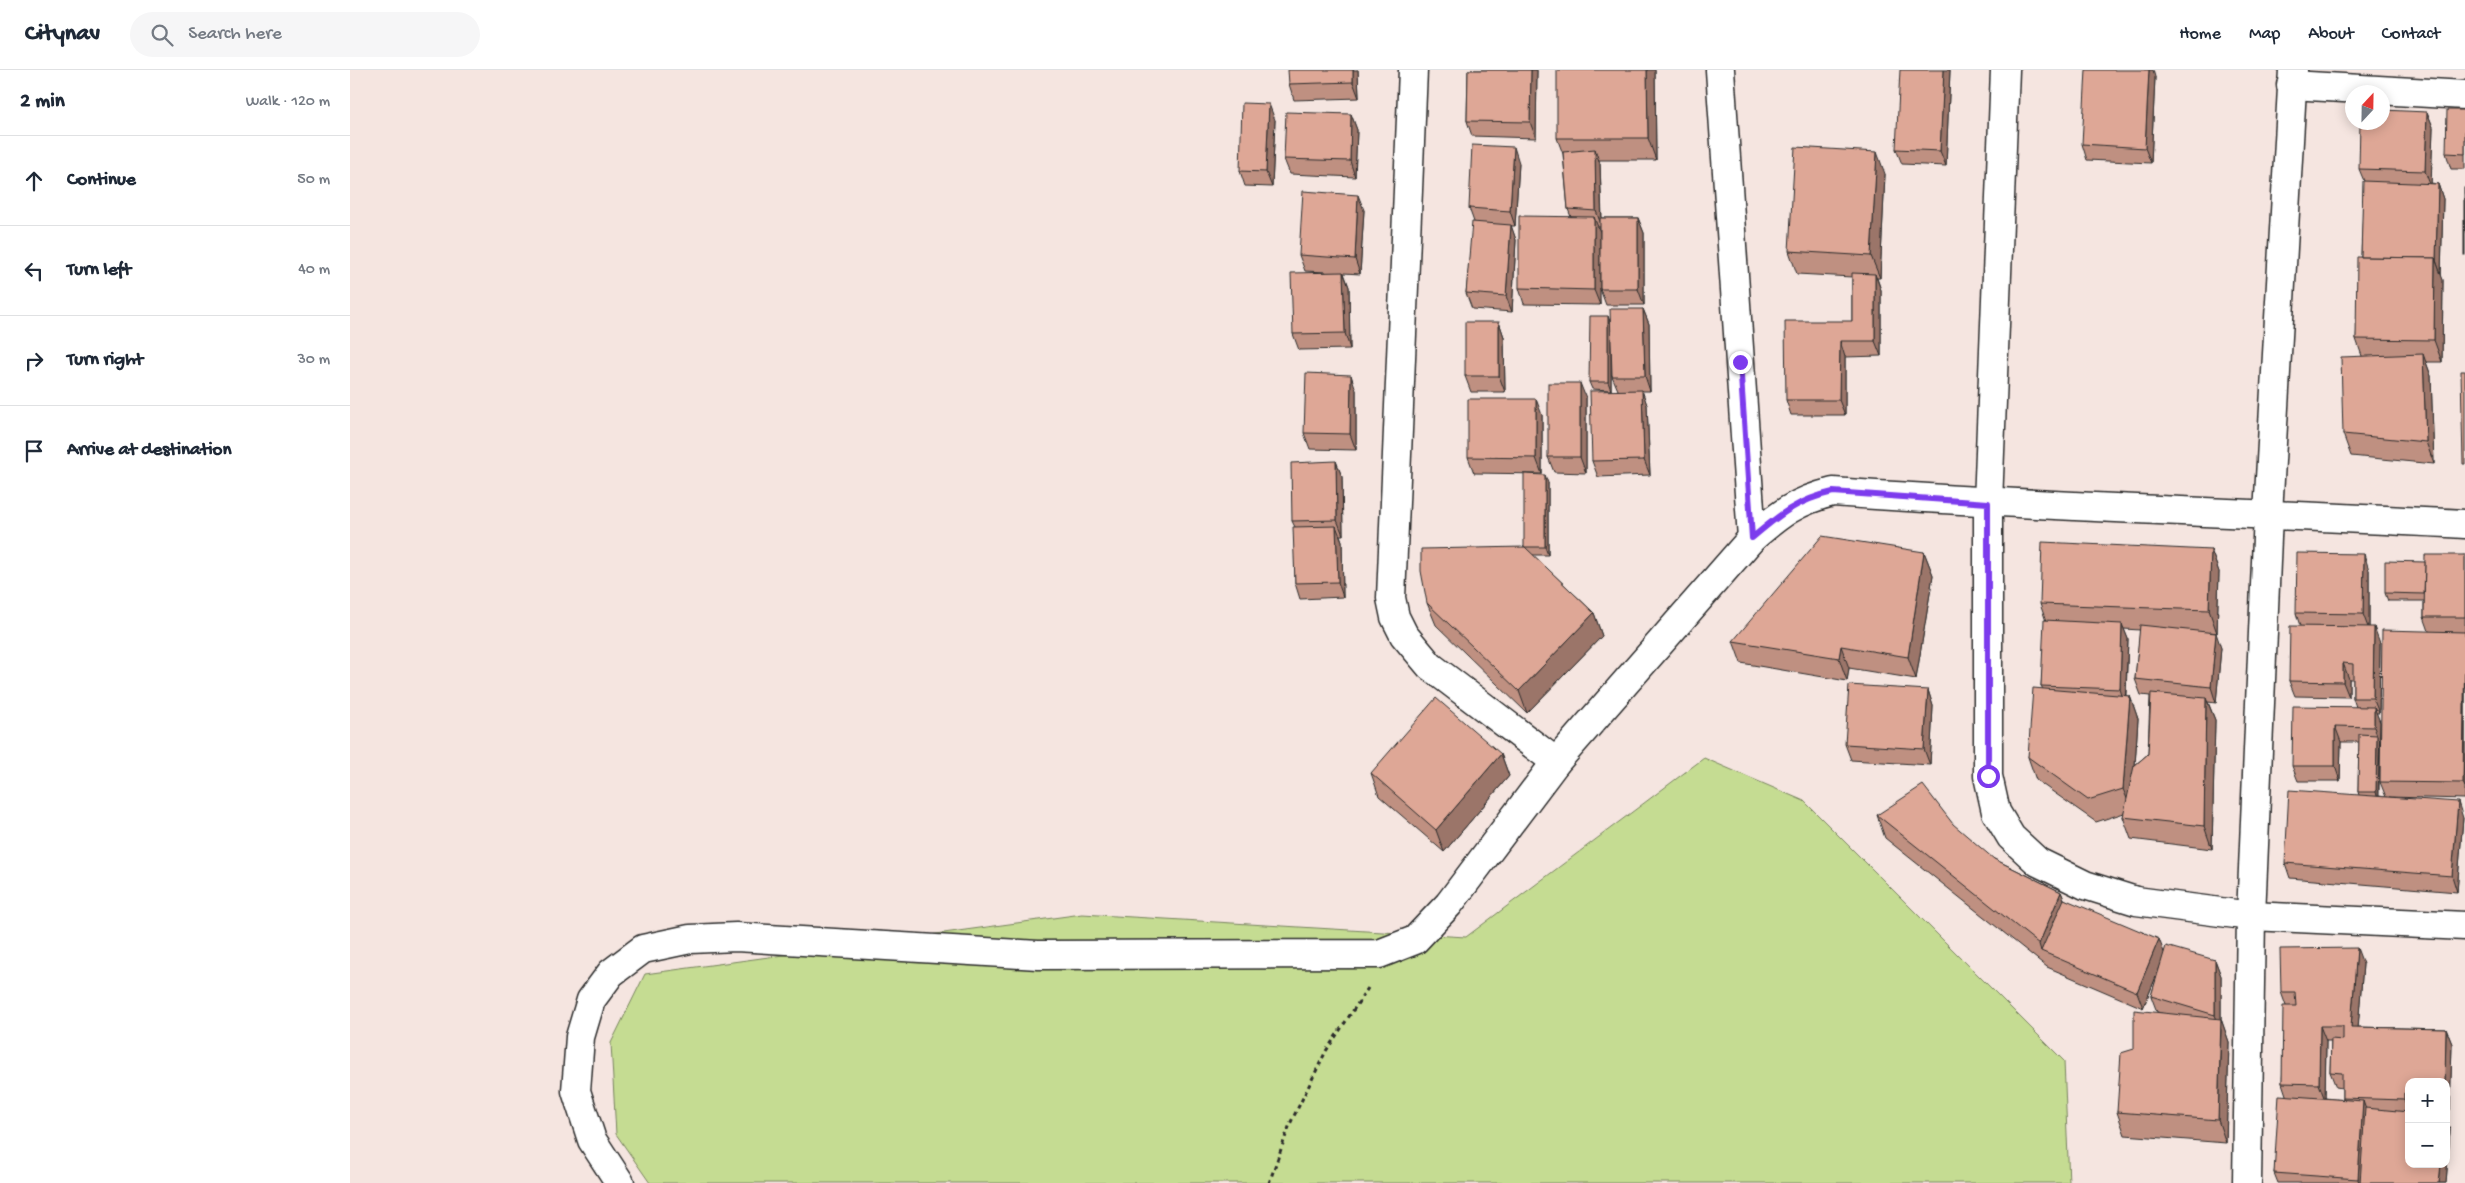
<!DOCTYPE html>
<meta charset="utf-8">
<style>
body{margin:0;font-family:"Gochi Hand",sans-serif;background:#f6f6f7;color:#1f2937}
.controls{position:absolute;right:15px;bottom:15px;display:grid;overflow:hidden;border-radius:10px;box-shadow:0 2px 12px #0003}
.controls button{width:45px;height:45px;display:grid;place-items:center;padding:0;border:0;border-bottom:1px solid #e0e1e3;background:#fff;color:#1f2937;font:25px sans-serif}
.compass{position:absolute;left:1995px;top:15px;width:45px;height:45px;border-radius:50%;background:#fff;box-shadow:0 2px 12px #0003;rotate:22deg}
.stop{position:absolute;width:15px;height:15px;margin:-11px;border:4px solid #7c3aed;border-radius:50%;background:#fff}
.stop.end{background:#7c3aed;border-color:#fff;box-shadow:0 1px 5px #0008}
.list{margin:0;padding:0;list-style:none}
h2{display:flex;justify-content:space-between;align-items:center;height:65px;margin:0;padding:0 20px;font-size:21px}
h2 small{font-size:16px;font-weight:400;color:#747a83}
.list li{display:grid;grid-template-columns:32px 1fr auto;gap:15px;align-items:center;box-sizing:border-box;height:90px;padding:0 20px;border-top:1px solid #e0e1e3}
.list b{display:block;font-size:19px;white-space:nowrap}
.list em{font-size:16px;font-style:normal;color:#747a83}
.icon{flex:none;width:28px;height:28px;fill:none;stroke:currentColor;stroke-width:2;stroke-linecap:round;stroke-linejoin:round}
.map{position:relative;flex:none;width:2115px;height:1113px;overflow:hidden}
header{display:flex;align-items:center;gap:30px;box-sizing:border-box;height:70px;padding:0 25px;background:#fff;border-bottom:1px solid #e0e1e3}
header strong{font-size:24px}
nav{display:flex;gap:28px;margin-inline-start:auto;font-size:18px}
.search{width:350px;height:45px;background:#f6f6f7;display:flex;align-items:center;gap:12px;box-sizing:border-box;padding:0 18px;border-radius:28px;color:#747a83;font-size:19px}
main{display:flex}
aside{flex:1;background:#fff}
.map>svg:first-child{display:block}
.green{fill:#c5dc92;stroke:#78845e}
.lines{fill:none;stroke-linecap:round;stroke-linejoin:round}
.minor-casing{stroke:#2b2b2b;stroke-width:31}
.path{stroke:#2b2b2b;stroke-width:3;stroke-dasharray:4 4;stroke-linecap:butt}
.minor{stroke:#fff;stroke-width:28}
.wall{fill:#bf9081;stroke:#2b2b2b;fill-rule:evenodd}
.shaded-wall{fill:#9b7569;stroke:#2b2b2b}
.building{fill:#dea796;stroke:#2b2b2b}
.route{stroke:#7c3aed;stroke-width:6}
</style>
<header>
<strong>Citynav</strong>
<div class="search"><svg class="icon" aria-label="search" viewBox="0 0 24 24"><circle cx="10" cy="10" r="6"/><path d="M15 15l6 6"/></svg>Search here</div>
<nav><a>Home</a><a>Map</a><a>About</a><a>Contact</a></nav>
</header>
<main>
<aside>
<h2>2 min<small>Walk · 120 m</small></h2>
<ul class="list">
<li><svg class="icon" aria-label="ahead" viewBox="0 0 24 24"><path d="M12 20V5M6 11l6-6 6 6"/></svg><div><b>Continue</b></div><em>50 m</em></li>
<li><svg class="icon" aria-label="left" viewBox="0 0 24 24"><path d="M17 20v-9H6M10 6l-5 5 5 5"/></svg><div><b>Turn left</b></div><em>40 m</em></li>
<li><svg class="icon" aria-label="right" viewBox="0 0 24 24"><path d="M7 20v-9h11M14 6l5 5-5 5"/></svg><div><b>Turn right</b></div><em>30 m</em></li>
<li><svg class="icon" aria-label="arrive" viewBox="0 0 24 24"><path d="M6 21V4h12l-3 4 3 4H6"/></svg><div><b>Arrive at destination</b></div></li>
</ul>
</aside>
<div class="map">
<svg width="2115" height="1113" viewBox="0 0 2115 1113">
<rect width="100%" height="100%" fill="#f5e5e0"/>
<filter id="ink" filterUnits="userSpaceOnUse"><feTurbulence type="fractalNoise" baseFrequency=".02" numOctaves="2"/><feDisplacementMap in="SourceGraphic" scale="10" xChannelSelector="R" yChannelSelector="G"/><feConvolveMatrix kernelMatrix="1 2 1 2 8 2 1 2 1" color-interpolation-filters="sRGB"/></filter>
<g filter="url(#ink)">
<polygon class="green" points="1354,688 1454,731 1714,991 1719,1113 300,1113 266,1064 261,973 295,904 732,844 1116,867"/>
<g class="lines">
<g class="minor-casing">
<g id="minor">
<polyline points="1063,0 1041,528 1045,547 1054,565 1080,596 1206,692"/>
<polyline points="1370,0 1402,468"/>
<polyline points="1655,0 1638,433 1638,706 1646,742 1661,767 1688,792 1735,815 1786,831 1901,846 2115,856"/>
<polyline points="1941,15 2115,25"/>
<path d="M270,1113l-28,-43 -16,-49 4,-54 11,-37 20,-27 32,-24 47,-10 46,-2 302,18 341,-1 36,-14 34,-36 107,-142 196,-224c28,-24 44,-37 81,-46 211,15 421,21 632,32"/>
<polyline points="1897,1113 1901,846 1918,444 1943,0"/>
</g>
</g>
<polyline class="path" points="919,1113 940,1054 976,981 1018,918"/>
<use href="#minor" class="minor"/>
</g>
<g class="wall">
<polygon points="1008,0 1009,28 944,30 939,14"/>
<polygon points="1118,0 1187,0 1186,68 1122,66 1117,51"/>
<polygon points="1305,0 1306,90 1249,90 1250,94 1252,148 1288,148 1294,163 1294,235 1256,235 1250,219 1250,157 1248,157 1250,235 1174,234 1169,218 1221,147 1218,139 1213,84 1207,68"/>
<polygon points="1600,0 1596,96 1552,94 1546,79"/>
<polygon points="1805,7 1801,93 1737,90 1732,74"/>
<polygon points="2115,40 2115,99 2101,99 2096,83"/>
<polygon points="2077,42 2083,57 2081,113 2088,114 2093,129 2091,206 2093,210 2092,292 2076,292 2081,306 2084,394 2001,386 1993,364 2012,286 2006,269 2011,187 2014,111 2009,99"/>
<polygon points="1001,44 1007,60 1005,107 940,104 934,89"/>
<polygon points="925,50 922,117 895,116 890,101"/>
<polygon points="1169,93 1165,156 1161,156 1166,170 1162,242 1122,239 1116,223 1124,152 1119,138"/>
<polygon points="1535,104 1530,208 1527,208 1531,220 1531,286 1495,287 1495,345 1441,345 1436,330 1502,251 1502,207 1447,204 1439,181"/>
<polygon points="1014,140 1010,204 994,203 999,217 1000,279 949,280 943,264 976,202 955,201 949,185"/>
<polygon points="1293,239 1299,254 1300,321 1292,321 1297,335 1300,405 1248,407 1242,391 1268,320 1262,306 1261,256 1261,320 1242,319 1239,312 1261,254"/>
<polygon points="1149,252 1154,267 1155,322 1121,322 1115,306"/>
<polygon points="1006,320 1006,380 960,379 954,363"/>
<polygon points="1236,328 1236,403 1204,402 1198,387"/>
<polygon points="1192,345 1192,404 1124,403 1118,387"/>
<polygon points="986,391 992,407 993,465 990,465 992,471 993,527 950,529 945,513 945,457 942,451"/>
<polygon points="1198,413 1198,485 1183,485 1244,543 1252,566 1177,643 1086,555 1077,533 1174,477"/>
<path d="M1861,480l8,22 -2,61 -7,-1 11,16 -5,55 -8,-1 7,18 -3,129 -81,-10 -8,-22 1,-4 -28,9 -60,-42 -8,-23 15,-68 -2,-3 5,-65 -6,-17zM1774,559l16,1 -5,49 6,16 9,1 -2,58 -13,11 3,-46 -8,-23h-4l2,-57z"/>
<polygon points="1574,482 1583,505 1566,609 1499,598 1497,611 1391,593 1383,571"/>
<polygon points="2115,485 2115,729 2039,727 2113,748 2107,822 1940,808 1935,793 2009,725 2008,722 2009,672 1991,672 1990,711 1948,711 1942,696 2006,637 2003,628 2003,609 1999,609 1999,627 1945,626 1939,611 1950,556 1946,543 2019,500 2019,557 2030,573 2029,643 2026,643 2030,652 2029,726 2036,727 2030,712 2079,561 2074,547 2074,531 2038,531 2035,523 2075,492"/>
<polygon points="1578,620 1583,636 1580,695 1501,690 1495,674"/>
<polygon points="1151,684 1159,706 1094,782 1029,726 1021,703"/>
<polygon points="1527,745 1644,789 1711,822 1714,829 1814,882 1865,890 1871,906 1871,949 1879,972 1876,1073 1775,1065 1767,1042 1784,979 1812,943 1807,942 1801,926 1810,897 1793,938 1697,897 1535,768"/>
<path d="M2013,894l-5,63 88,2 6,15 -2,66 -4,-1v-27h-37v82h37v-45l4,11 -4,53h-168l-4,-10 12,-78 -4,-12 4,-77 -5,-14zM1976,971h5l-1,31 6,15 6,1v12l-17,-2z"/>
</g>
<g class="shaded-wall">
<polygon points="1003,0 1008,0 1009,28 1003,12"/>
<polygon points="1181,0 1187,0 1186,68 1180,52"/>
<polygon points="1297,0 1305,0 1306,90 1298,68"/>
<polygon points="1594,0 1600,0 1596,96 1590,81"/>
<polygon points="1799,0 1803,0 1805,7 1801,93 1795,78"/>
<polygon points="919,34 925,50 922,117 916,102"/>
<polygon points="2077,42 2083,57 2081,117 2075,101"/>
<polygon points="1001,44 1007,60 1005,107 1000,91"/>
<polygon points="1164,77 1169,93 1165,156 1160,141"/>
<polygon points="1245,79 1250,94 1252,157 1246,141"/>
<polygon points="1527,82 1535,104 1530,208 1521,186"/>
<polygon points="2088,114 2093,129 2091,206 2086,190"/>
<polygon points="1008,125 1014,140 1010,204 1005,189"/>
<polygon points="1244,147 1250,162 1250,235 1244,220"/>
<polygon points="1288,148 1294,163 1294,235 1288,219"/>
<polygon points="1161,155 1166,170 1162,242 1156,226"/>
<polygon points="2085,188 2093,210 2092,292 2084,270"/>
<polygon points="993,202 999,217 1000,279 995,263"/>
<polygon points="1525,204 1531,220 1531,286 1525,271"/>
<polygon points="1293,239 1299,254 1300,321 1295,306"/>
<polygon points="1258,246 1261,254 1261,320 1258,312"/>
<polygon points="1149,252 1154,267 1155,322 1149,306"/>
<polygon points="1490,271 1495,287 1495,345 1489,330"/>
<polygon points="2073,284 2081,306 2084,394 2076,372"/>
<polygon points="1001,305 1006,320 1006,380 1000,364"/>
<polygon points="1230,313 1236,328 1236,403 1230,387"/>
<polygon points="1292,320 1297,335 1300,405 1294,390"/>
<polygon points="1186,329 1192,345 1192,404 1186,388"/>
<polygon points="986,391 992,407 993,465 987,450"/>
<polygon points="1195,405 1198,413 1198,485 1195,477"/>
<polygon points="986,456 992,471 993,527 988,512"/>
<polygon points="1861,480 1869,502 1867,563 1859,540"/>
<polygon points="1574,482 1583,505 1566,609 1558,587"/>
<polygon points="2014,484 2019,500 2019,560 2013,544"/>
<polygon points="1244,543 1252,566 1177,643 1169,621"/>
<polygon points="1772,554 1778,569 1775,635 1770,619"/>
<polygon points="2024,557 2030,573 2029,643 2023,628"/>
<polygon points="1866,563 1871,578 1866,633 1861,617"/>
<polygon points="1491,576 1499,598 1497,611 1489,588"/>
<polygon points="1993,593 1999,609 1999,627 1993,612"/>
<polygon points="2115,605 2115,717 2113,713"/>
<polygon points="1578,620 1583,636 1580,695 1574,679"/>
<polygon points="1780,626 1788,649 1782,741 1773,719"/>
<polygon points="1856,628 1865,650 1862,779 1854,756"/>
<polygon points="2024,637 2030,652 2028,730 2026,722 2027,665 2024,657"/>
<polygon points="1985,656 1991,672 1990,711 1985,696"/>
<polygon points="1151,684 1159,706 1094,782 1086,760"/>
<polygon points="2108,732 2113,748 2107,822 2102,806"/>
<polygon points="1711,822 1720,844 1691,881 1689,874"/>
<polygon points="1809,869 1815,885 1793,938 1787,922"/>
<polygon points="2007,878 2013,894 2007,972 2001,957"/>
<polygon points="1865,890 1871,906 1871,953 1871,949 1879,972 1876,1073 1868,1050 1871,960 1865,945"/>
<polygon points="1970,956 1976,971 1975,1030 1969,1014"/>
<polygon points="2096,959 2102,974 2100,1040 2096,1028 2096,1012 2095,1012"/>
<polygon points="2054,1023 2059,1036 2059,1044 2054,1030"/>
<polygon points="2013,1031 2021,1054 2017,1113 2009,1113 2008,1109"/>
<polygon points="2096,1049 2100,1060 2096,1113 2089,1113 2091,1094 2096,1094"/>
</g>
<g class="building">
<polygon points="938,0 1003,0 1003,12 939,14"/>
<polygon points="1118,0 1181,0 1180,52 1117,51"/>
<polygon points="1207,0 1297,0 1298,68 1207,68"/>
<polygon points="1550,0 1594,0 1590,81 1546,79"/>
<polygon points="1736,0 1799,0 1795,78 1732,74"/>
<polygon points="892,33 919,34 916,102 890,101"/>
<polygon points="2032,40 2077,42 2075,101 2009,99 2010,52 2032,52"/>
<polygon points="2097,40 2115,40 2115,84 2096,83"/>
<polygon points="936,42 1001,44 1000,91 934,89"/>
<polygon points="1122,75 1164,77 1160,141 1119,138"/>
<polygon points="1445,77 1527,82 1521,186 1439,181"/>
<polygon points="1245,79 1246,141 1218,139 1213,82"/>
<polygon points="2013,111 2088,114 2086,190 2085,188 2011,187"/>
<rect x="2114" y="118" width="1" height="67"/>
<polygon points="953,121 1008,125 1005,189 949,185"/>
<polygon points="1169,146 1244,147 1244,220 1169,218"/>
<rect x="1250" y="148" width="38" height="71"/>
<polygon points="1122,152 1161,155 1156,226 1116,223"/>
<polygon points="2007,187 2085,188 2084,270 2006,269"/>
<polygon points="993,202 995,263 943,264 941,203"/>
<polygon points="1502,203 1525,204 1525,271 1490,271 1489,330 1436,330 1435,251 1502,251"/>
<polygon points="1260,239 1293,239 1295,306 1262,306"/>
<polygon points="1240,246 1258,246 1258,312 1239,312"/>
<rect x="1115" y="252" width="34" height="54"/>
<polygon points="2073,284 2076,372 1993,364 1991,287"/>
<polygon points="2111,301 2115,301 2115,394 2113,394"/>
<polygon points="956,303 1001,305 1000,364 954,363"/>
<rect x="1198" y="313" width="32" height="74"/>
<polygon points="1292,320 1294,390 1242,391 1240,321"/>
<polygon points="1118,329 1186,329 1186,388 1118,387"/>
<polygon points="986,391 987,450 942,451 941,393"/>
<polygon points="1174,404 1195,405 1195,477 1174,477"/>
<polygon points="986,456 988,512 945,513 943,457"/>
<polygon points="1472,466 1574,482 1558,587 1491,576 1489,588 1383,571"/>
<polygon points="1692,472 1861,480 1859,540 1690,534"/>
<polygon points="1175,477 1244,543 1169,621 1077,533 1071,501 1071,479"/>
<polygon points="1947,483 2014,484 2013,544 1946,543"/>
<polygon points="2075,485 2115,485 2115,547 2074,547"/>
<polygon points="2035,491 2075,492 2074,524 2035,523"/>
<polygon points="1694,550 1772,554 1770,619 1691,616"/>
<polygon points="1790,555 1866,563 1861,617 1785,609"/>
<polygon points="1940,556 2024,557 2023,628 2003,628 2003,594 1993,593 1993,612 1939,611"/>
<polygon points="2032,560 2115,562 2113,713 2030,712"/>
<polygon points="1499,615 1578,620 1574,679 1495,674"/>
<polygon points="1683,618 1780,626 1773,719 1738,730 1678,687"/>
<polygon points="1801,623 1856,628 1854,756 1773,747 1784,696 1798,684"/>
<polygon points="1086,628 1151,684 1086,760 1021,703"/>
<polygon points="1943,636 2024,637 2024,657 1985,656 1985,696 1942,696"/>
<polygon points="2009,664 2027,665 2026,722 2008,722"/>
<polygon points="1573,715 1603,754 1644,789 1711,822 1689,874 1527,745"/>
<polygon points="1939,720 2108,732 2102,806 1935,793"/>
<polygon points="1714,829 1809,869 1787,922 1691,881"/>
<polygon points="1816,876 1865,890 1865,945 1801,926"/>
<polygon points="2007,878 2001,957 2096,959 2095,1012 2059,1012 2059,1023 2054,1023 2054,1030 1992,1028 1992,1003 1980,1002 1981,969 1993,970 1993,956 1970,956 1969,1014 1932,1013 1933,936 1946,936 1945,922 1931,922 1930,879"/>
<polygon points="1784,940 1871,949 1868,1050 1767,1042 1771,983 1784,979"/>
<polygon points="1929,1025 2013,1031 2008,1109 1924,1103"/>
<polygon points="2015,1038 2059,1042 2059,1094 2091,1094 2089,1113 2010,1113"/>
</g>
</g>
<g class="lines" filter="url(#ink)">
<path class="route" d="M1390,292l12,176c27,-23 45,-38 81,-46l155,11v273"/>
</g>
</svg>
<div class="controls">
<button>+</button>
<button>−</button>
</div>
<svg class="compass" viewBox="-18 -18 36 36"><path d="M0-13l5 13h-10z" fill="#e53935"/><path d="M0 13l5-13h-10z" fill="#747a83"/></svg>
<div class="stop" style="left:1638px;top:706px"></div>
<div class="stop end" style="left:1390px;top:292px"></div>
</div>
</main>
